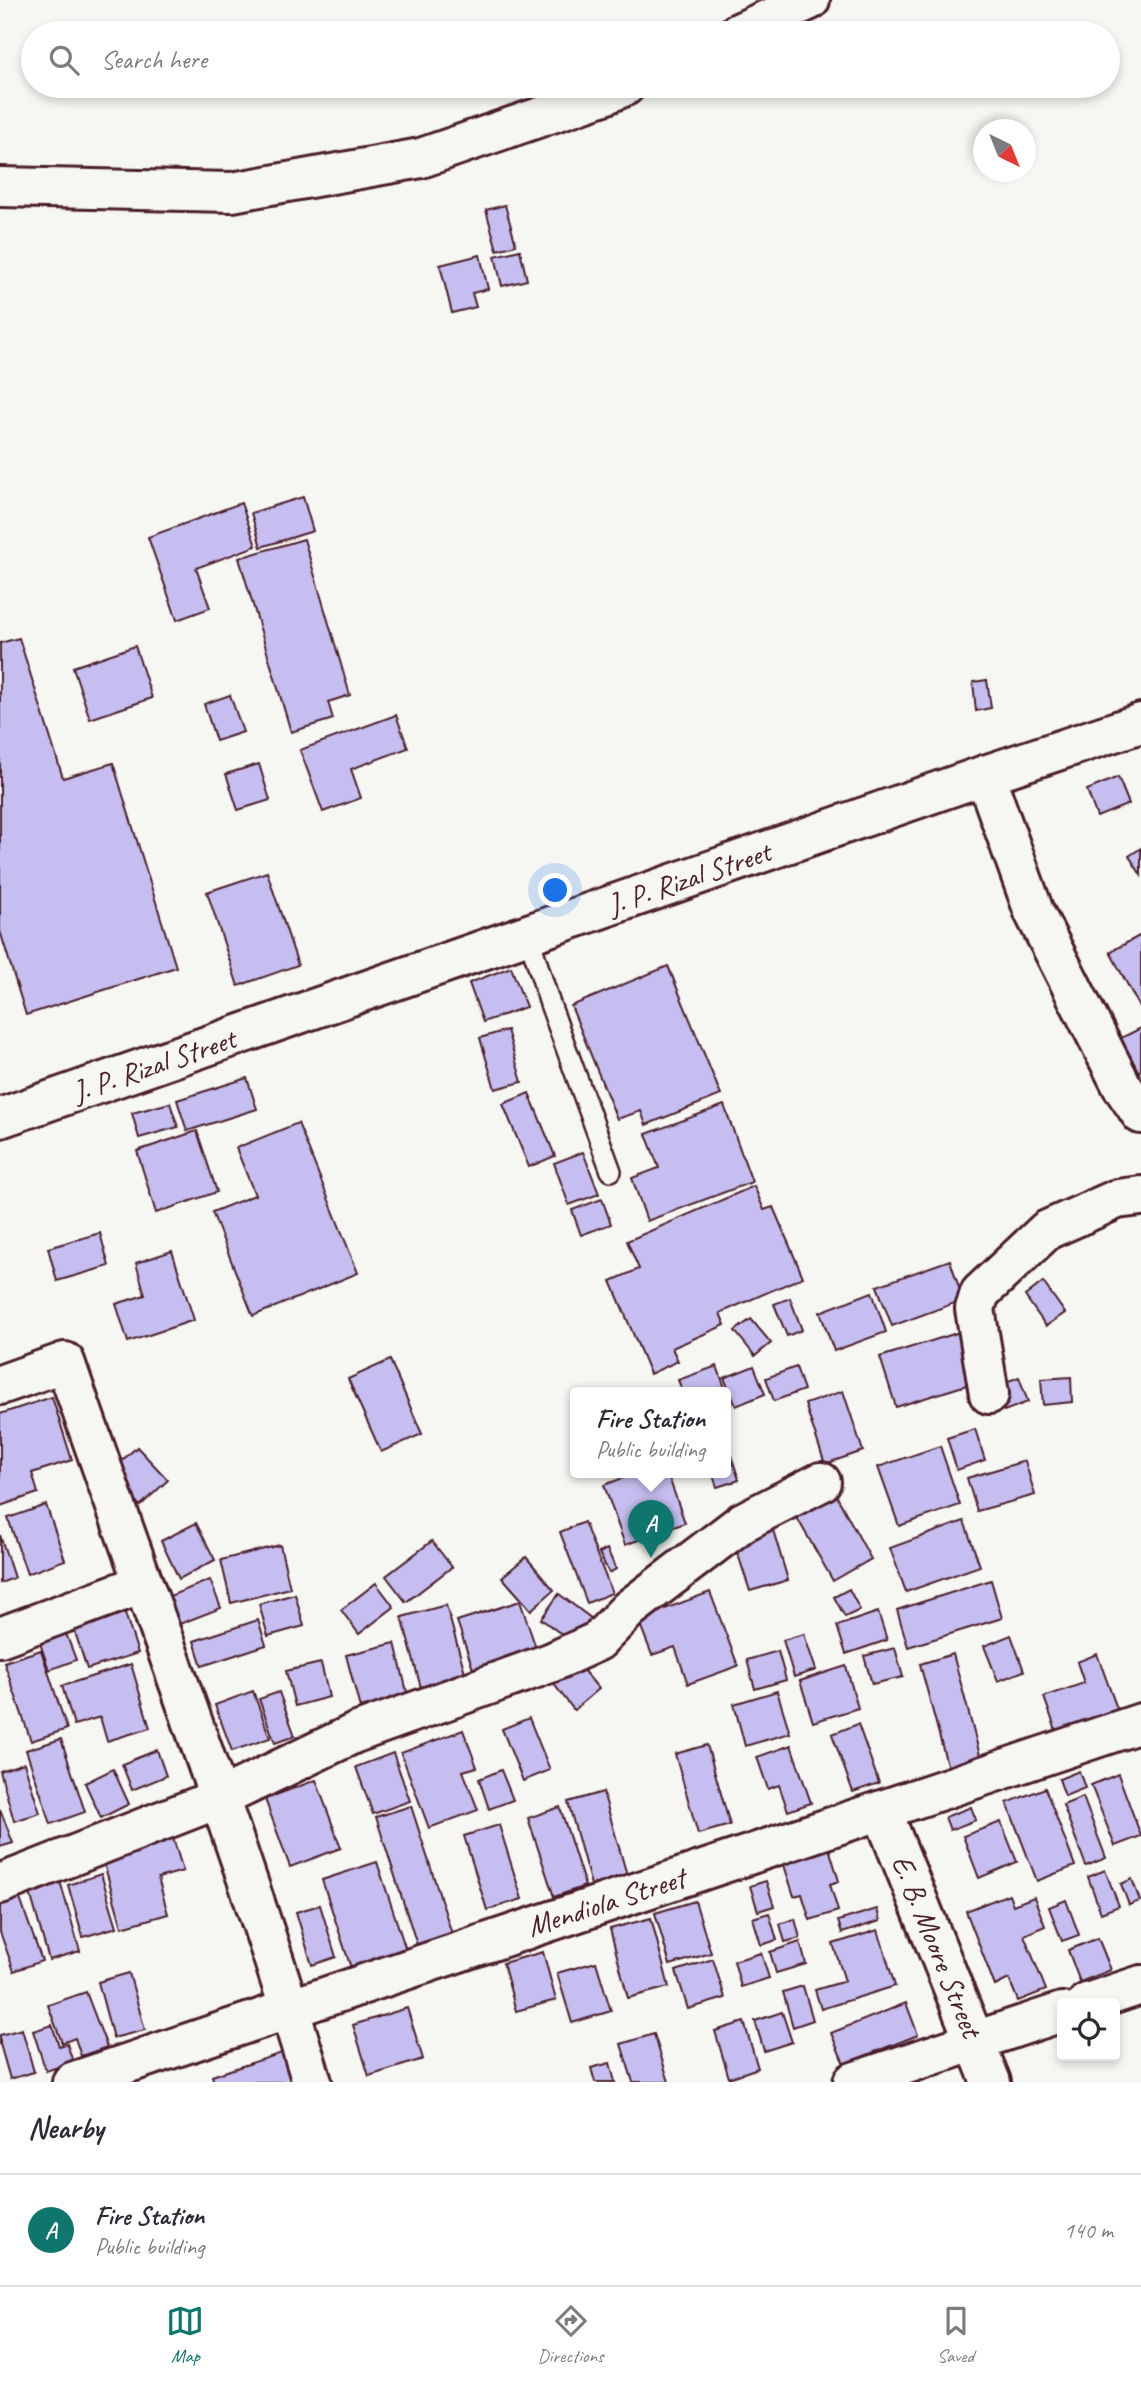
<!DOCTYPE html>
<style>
body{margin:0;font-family:Caveat,sans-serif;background:#f7f7f7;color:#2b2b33}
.controls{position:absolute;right:21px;bottom:21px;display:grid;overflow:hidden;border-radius:7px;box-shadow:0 4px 10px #0003}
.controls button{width:63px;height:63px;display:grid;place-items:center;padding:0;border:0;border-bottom:2px solid #e1e1e2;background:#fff;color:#2b2b33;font:35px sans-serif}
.compass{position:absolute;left:973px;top:119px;width:63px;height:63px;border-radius:50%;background:#fff;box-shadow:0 4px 10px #0003;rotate:137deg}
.you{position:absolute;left:556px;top:891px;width:24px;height:24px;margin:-18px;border:5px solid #fff;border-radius:50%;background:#1a73e8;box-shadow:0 0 0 10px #1a73e833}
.badge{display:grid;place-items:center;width:46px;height:46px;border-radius:50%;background:#0f766e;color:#fff;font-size:23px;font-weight:700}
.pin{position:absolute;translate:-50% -58px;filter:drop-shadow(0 2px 4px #0008)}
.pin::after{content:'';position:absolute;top:37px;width:24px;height:21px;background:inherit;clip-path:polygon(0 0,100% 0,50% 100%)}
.popup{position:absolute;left:570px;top:1387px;width:161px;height:91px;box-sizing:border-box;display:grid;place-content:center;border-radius:7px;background:#fff;filter:drop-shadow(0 2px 5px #0005);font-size:23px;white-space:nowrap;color:#7c7c81}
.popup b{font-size:26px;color:#2b2b33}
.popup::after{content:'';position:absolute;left:50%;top:100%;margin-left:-14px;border:14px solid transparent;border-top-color:#fff}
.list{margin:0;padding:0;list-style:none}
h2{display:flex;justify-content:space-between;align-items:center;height:91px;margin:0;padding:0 28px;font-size:30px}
h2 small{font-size:23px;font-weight:400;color:#7c7c81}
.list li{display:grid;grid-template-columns:46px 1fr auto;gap:21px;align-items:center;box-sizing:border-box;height:112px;padding:0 28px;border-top:2px solid #e1e1e2}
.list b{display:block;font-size:26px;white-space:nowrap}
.list p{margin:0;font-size:23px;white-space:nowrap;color:#7c7c81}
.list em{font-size:23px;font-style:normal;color:#7c7c81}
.icon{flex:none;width:38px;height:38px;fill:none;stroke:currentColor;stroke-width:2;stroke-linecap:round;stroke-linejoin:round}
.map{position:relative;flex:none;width:1141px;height:2082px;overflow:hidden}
.search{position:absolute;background:#fff;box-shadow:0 4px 10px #0003;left:21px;right:21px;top:21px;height:77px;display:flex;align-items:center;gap:18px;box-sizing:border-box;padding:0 24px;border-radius:38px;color:#7c7c81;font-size:26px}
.sheet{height:203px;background:#fff}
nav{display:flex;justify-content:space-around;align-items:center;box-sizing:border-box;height:98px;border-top:2px solid #e1e1e2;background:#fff;font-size:19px;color:#7c7c81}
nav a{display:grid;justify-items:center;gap:4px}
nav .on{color:#0f766e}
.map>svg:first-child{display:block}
.building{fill:#c6bef0;stroke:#4a1f2b;stroke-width:2}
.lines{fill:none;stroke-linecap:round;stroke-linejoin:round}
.lane-casing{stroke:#4a1f2b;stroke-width:24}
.street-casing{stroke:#4a1f2b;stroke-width:44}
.secondary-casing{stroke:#4a1f2b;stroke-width:44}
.primary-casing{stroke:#4a1f2b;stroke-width:44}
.lane{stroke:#f6f6f2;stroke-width:19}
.street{stroke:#f6f6f2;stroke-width:38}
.secondary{stroke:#f6f6f2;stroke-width:38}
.primary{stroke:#f6f6f2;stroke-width:38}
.labels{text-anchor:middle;stroke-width:5;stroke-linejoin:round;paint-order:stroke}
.street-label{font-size:30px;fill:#4a1f2b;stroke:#f6f6f2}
</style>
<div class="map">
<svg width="1141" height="2082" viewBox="0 0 1141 2082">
<rect width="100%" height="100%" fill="#f6f6f2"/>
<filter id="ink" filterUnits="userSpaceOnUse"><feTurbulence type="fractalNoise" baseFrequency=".0143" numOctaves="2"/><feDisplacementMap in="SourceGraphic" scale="14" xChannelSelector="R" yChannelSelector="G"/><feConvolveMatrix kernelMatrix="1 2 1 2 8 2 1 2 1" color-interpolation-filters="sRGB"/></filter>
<g filter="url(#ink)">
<g class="building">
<polygon points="505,205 516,245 497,250 486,210"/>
<polygon points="520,250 527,280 502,286 495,256"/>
<polygon points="480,255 488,289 472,293 476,307 452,313 440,265"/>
<polygon points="303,497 313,531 261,547 251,513"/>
<polygon points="241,503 256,546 196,568 210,608 177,620 148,537"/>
<polygon points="304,539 350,695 328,702 333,719 291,732 239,558"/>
<polygon points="19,638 63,778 113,763 176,967 26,1015 0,931 0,643"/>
<polygon points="135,646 152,698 90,719 73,667"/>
<polygon points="987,680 991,708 976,711 973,682"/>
<polygon points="230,695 243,732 216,741 204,704"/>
<polygon points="396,715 408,748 351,769 361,798 323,812 300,750"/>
<polygon points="259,764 270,800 238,810 226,774"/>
<polygon points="1118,777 1129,804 1097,817 1087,790"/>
<polygon points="1141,848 1141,875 1129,856"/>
<polygon points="267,872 298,965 238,986 207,892"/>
<polygon points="1141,935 1141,1008 1140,1008 1110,952"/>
<polygon points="668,966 721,1095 646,1125 641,1111 617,1119 571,1006"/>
<polygon points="511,967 526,1007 483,1022 469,983"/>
<polygon points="1141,1028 1141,1070 1138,1072 1121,1038"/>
<polygon points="507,1030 522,1082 495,1089 480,1038"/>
<polygon points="247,1078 257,1109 187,1131 177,1100"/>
<polygon points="529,1093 555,1156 529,1167 503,1104"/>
<polygon points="170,1103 178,1127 139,1138 132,1113"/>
<polygon points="724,1105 752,1182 647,1221 632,1178 659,1168 646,1134"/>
<polygon points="298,1123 358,1273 253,1316 212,1212 255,1195 236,1148"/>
<polygon points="197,1131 217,1192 156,1213 137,1151"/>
<polygon points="583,1152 599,1194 569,1205 554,1163"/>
<polygon points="754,1186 764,1210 773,1207 803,1277 720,1313 725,1325 672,1348 678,1361 650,1374 611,1281 639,1269 627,1241"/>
<polygon points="602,1199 611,1224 581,1235 572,1210"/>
<polygon points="100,1233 109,1266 57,1281 48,1248"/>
<polygon points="172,1251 194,1320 128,1342 116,1304 145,1295 136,1263"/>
<polygon points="950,1260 963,1300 892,1326 877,1286"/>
<polygon points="1043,1282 1065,1313 1046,1326 1025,1296"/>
<polygon points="872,1292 886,1332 834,1351 820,1312"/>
<polygon points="790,1298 802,1330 787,1336 774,1304"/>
<polygon points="751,1319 771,1343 755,1356 735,1331"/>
<polygon points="960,1332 976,1382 896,1407 880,1357"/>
<polygon points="390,1360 422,1434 381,1452 348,1379"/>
<polygon points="717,1366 731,1405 726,1407 726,1392 683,1392 678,1380"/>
<polygon points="754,1366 765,1394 736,1406 724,1378"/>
<polygon points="796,1367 804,1390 774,1401 766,1378"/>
<polygon points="1019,1377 1028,1402 1004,1411 995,1386"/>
<polygon points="1071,1377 1072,1402 1043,1405 1041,1379"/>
<polygon points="843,1391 863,1451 825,1464 805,1404"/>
<polygon points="52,1397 72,1460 32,1473 38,1493 0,1506 0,1414"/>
<polygon points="975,1429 985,1460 957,1470 947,1438"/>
<polygon points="940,1446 960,1505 899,1526 878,1467"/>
<polygon points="137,1447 168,1480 140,1506 109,1472"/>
<polygon points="731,1455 739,1480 717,1487 712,1472 726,1472 726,1456"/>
<polygon points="1025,1461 1035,1495 977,1511 967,1478"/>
<polygon points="639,1472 667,1472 685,1523 625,1545 604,1485"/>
<polygon points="836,1495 871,1559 833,1581 796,1516"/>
<polygon points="46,1505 65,1560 27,1574 8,1518"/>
<polygon points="964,1521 980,1566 906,1592 890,1548"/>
<polygon points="584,1522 612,1593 587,1603 560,1532"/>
<polygon points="196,1523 215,1560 179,1579 161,1541"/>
<polygon points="773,1530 788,1580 750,1591 734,1542"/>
<polygon points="0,1535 14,1578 0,1583"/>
<polygon points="432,1541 452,1567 406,1602 386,1576"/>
<polygon points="280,1545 290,1588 231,1603 221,1560"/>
<polygon points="607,1549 616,1569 609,1573 599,1553"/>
<polygon points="526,1557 554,1590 531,1610 502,1577"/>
<polygon points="210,1580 221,1608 177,1625 167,1597"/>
<polygon points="991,1580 1002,1618 908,1647 897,1610"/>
<polygon points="376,1583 394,1607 359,1634 341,1610"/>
<polygon points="849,1589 860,1610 845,1617 834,1597"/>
<polygon points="710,1592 738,1666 688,1684 675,1647 652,1655 638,1619"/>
<polygon points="295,1594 304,1626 268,1636 259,1604"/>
<polygon points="559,1594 592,1619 575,1644 541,1619"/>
<polygon points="520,1601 536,1648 473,1669 457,1621"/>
<polygon points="446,1605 466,1676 421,1688 402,1617"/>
<polygon points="123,1607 138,1653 87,1669 72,1623"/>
<polygon points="878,1612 887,1640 846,1654 837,1626"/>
<polygon points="258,1620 266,1645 202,1666 194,1641"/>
<polygon points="65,1631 76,1660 49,1670 39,1640"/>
<polygon points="804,1634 816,1670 794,1677 783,1640"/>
<polygon points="1011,1635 1024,1671 998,1681 984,1646"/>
<polygon points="395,1643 408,1696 360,1708 346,1655"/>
<polygon points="895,1648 903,1677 872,1684 864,1656"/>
<polygon points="41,1650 67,1729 31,1741 4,1662"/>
<polygon points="778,1651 786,1680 755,1689 747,1660"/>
<polygon points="953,1654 981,1759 948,1768 920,1664"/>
<polygon points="1097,1654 1119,1714 1058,1736 1044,1697 1084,1683 1077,1662"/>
<polygon points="321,1663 329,1697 295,1706 286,1671"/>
<polygon points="577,1663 599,1689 574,1710 553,1683"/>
<polygon points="131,1664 150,1728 107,1741 100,1717 74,1725 62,1686"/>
<polygon points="846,1666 858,1708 813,1722 800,1681"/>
<polygon points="253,1691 270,1738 232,1751 215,1705"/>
<polygon points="777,1691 790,1733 745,1746 734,1704"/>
<polygon points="279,1692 295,1736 275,1743 259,1699"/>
<polygon points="529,1718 550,1770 523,1781 502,1729"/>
<polygon points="858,1724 879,1783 853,1792 832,1734"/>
<polygon points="463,1730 477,1767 463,1771 478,1810 429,1828 401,1753"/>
<polygon points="61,1739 85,1812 51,1824 26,1750"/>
<polygon points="707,1745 730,1825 698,1834 675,1754"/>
<polygon points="791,1745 811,1803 788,1811 779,1785 768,1789 757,1757"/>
<polygon points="157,1750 166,1776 132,1790 122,1764"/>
<polygon points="393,1753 410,1801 373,1814 356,1767"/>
<polygon points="24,1763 40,1813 14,1821 0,1771"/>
<polygon points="113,1769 129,1804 101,1818 85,1783"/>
<polygon points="501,1770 513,1800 489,1809 479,1779"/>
<polygon points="1079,1771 1085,1788 1065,1796 1059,1779"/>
<polygon points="1118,1774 1141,1836 1115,1846 1091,1785"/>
<polygon points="316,1780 341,1848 290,1867 265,1799"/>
<polygon points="1045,1788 1075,1866 1037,1881 1007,1803"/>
<polygon points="603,1792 627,1875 591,1885 568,1802"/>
<polygon points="1083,1797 1106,1858 1086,1866 1063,1805"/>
<polygon points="411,1806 452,1934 417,1945 376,1817"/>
<polygon points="560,1807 585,1886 554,1897 528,1818"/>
<polygon points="971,1807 976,1820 950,1830 945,1817"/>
<polygon points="0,1809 13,1843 0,1847"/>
<polygon points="1001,1822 1017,1862 979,1878 963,1836"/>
<polygon points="499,1825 522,1899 487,1910 464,1836"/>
<polygon points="171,1831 183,1871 158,1878 168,1914 122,1927 101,1853"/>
<polygon points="829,1848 839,1881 830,1884 838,1911 810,1920 802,1894 794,1896 783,1862"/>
<polygon points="377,1862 406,1950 351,1968 322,1880"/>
<polygon points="1105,1870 1119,1906 1101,1913 1088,1877"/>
<polygon points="101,1874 117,1927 83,1937 68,1885"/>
<polygon points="1132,1879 1140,1901 1129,1905 1121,1884"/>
<polygon points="60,1881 80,1951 49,1960 29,1889"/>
<polygon points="766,1881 774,1906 758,1911 750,1886"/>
<polygon points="1009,1894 1013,1905 1034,1897 1045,1926 1024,1935 1046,1990 1018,2001 1009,1979 995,1986 966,1911"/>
<polygon points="19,1896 42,1961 14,1971 0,1932 0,1903"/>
<polygon points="1066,1900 1079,1935 1062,1941 1049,1907"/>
<polygon points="695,1901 711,1953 670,1965 655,1913"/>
<polygon points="320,1905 336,1957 312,1965 296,1912"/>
<polygon points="877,1909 880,1921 842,1933 838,1921"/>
<polygon points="769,1913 777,1940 761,1945 753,1918"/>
<polygon points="651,1918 669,1987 628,1998 610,1929"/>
<polygon points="795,1919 800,1938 785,1942 780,1924"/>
<polygon points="878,1930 895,1986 821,2009 815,1990 845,1981 833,1944"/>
<polygon points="1098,1938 1111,1970 1080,1982 1068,1950"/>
<polygon points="800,1942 806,1964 776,1973 770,1952"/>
<polygon points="543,1952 556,2000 516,2011 503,1963"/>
<polygon points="761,1953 769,1978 741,1987 734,1961"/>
<polygon points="713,1959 725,1998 688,2009 676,1971"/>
<polygon points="596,1962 611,2011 572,2023 557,1973"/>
<polygon points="129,1973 145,2030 113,2038 98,1982"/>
<polygon points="803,1986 813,2020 793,2027 783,1992"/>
<polygon points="86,1992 107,2047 81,2056 75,2038 62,2043 48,2005"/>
<polygon points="906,2003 918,2035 844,2064 831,2033"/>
<polygon points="407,2008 423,2059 369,2076 353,2025"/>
<polygon points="782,2012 792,2042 764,2051 755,2021"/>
<polygon points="744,2022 758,2068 729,2078 715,2031"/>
<polygon points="52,2025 59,2046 67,2044 73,2062 46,2071 33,2031"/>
<polygon points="22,2029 34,2072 10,2079 0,2044 0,2035"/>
<polygon points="654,2034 669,2082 633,2082 621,2044"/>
<polygon points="288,2051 298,2082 214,2082 212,2076"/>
<polygon points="610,2063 615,2082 595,2082 591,2068"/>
</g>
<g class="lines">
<g class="lane-casing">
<polyline id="lane" points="528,934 550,1004 611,1171"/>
</g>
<g class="street-casing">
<g id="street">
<polyline points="985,775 1034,912 1122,1086 1141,1114"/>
<path d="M0,1385l65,-23c83,240 174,477 247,720"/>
<polyline points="989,1394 975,1309 980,1293 1047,1230 1117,1199 1141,1196"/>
<polyline points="0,1637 142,1584"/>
<polyline points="882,1811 991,2082"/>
<polyline points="0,1884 220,1798 355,1733 550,1663 598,1641 629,1609 743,1522 821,1482"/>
<polyline points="1087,2003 1141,1985"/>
<polyline points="72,2082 1141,1723"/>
<polyline points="853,2082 1062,2012"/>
</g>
</g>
<g class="secondary-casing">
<polyline id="secondary" points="0,1118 985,775 1141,723"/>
</g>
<g class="primary-casing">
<g id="primary">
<polyline points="738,33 810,0"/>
<polyline points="0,187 232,192 421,158 604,95 625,86"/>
</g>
</g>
<use href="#lane" class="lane"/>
<use href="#street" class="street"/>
<use href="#secondary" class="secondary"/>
<use href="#primary" class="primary"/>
</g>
</g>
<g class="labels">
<g class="street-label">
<text transform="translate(689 878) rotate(-19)" y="10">J. P. Rizal Street</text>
<text transform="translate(154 1065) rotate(-19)" y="10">J. P. Rizal Street</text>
<text transform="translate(606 1902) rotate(-18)" y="10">Mendiola Street</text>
<text transform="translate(937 1946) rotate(68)" y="10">E. B. Moore Street</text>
</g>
</g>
</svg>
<div class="controls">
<button><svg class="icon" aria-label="locate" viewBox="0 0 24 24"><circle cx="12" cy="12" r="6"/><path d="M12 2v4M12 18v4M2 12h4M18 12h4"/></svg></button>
</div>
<svg class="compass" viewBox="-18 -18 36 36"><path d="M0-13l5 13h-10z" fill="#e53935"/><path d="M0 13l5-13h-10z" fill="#7c7c81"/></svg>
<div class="you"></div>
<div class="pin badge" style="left:651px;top:1558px">A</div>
<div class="popup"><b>Fire Station</b>Public building</div>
<div class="search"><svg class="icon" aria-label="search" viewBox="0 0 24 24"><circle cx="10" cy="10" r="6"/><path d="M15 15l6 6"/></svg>Search here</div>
</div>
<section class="sheet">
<h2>Nearby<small></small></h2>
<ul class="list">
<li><span class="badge">A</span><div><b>Fire Station</b><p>Public building</p></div><em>140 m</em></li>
</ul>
</section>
<nav>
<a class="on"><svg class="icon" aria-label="map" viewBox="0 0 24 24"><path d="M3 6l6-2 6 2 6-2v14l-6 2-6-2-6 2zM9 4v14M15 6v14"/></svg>Map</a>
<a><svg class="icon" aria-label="directions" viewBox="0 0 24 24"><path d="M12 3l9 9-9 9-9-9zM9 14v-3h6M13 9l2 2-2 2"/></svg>Directions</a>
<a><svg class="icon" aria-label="saved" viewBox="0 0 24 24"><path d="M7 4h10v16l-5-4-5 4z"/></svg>Saved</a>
</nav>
